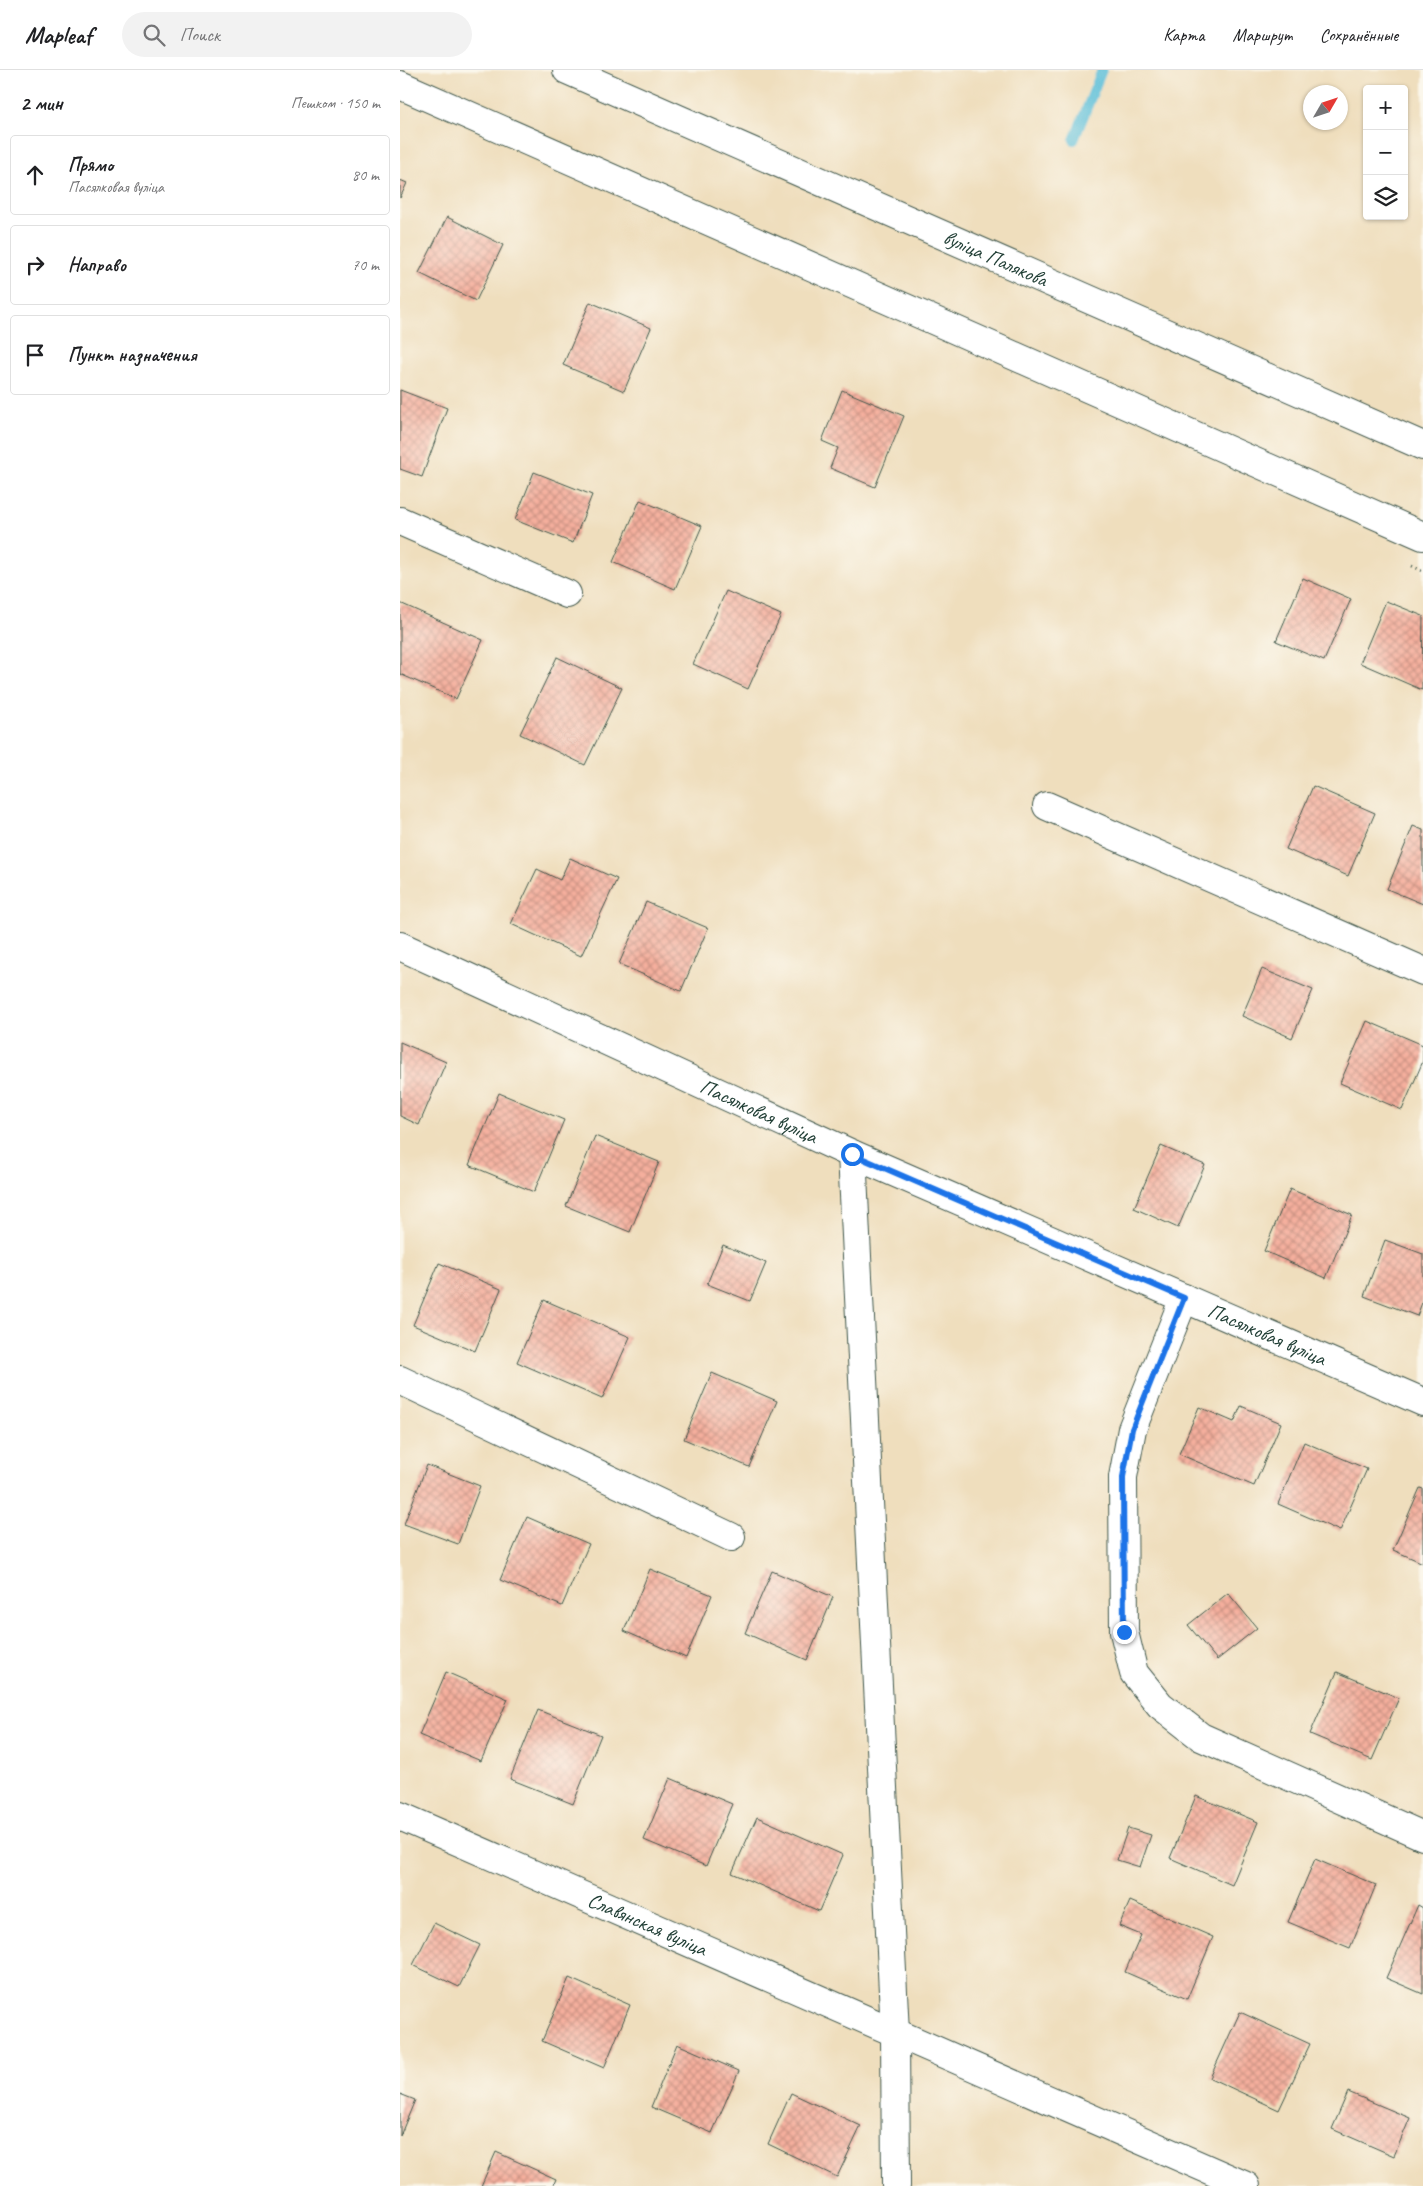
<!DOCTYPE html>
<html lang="ru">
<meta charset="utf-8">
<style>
body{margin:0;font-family:Caveat,sans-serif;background:#f2f2f2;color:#202124}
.controls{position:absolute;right:15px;top:15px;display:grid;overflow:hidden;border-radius:5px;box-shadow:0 1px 4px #0004}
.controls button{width:45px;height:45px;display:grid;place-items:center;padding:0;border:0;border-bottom:1px solid #e0e0e0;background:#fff;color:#202124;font:25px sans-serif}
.compass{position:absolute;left:903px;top:15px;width:45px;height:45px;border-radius:50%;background:#fff;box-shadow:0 1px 4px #0004;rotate:51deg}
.stop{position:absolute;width:15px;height:15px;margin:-11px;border:4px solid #1a73e8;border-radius:50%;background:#fff}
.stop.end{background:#1a73e8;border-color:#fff;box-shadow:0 1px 5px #0008}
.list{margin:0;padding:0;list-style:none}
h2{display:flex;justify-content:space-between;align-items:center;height:65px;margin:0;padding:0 20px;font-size:21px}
h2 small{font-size:16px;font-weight:400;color:#757577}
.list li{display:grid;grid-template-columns:32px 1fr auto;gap:15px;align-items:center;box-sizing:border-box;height:80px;margin:0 10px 10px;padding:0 10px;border:1px solid #e0e0e0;border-radius:5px}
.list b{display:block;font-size:19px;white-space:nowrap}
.list p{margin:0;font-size:16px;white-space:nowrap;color:#757577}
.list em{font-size:16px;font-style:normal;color:#757577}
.icon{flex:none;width:28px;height:28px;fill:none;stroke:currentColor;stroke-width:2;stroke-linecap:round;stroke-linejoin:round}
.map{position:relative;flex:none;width:1023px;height:2116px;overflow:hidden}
header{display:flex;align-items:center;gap:30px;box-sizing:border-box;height:70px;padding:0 25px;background:#fff;border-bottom:1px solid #e0e0e0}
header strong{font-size:24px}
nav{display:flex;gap:28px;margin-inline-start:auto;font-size:18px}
.search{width:350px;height:45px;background:#f2f2f2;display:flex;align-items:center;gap:12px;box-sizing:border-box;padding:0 18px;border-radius:28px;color:#757577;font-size:19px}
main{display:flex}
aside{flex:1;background:#fff}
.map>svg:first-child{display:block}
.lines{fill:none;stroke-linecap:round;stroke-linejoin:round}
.stream{stroke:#5abed8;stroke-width:10}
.building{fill:url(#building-cross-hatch)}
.minor-casing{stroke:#3e5549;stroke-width:30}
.path{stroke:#3e5549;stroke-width:3;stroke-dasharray:1 4;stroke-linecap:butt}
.minor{stroke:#fff;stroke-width:28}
.route{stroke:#1a73e8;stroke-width:6}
.labels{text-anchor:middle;stroke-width:5;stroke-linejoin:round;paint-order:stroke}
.street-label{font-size:21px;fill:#1f3d34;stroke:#fbf7ec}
</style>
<header>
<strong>Mapleaf</strong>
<div class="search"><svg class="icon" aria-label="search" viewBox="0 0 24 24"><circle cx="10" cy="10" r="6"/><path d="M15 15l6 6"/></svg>Поиск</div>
<nav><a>Карта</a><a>Маршрут</a><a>Сохранённые</a></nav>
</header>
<main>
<aside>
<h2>2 мин<small>Пешком · 150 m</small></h2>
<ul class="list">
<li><svg class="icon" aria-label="ahead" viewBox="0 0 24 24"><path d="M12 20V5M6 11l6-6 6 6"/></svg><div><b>Прямо</b><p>Пасялковая вуліца</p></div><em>80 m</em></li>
<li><svg class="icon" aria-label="right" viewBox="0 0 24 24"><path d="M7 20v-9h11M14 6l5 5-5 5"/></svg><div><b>Направо</b></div><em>70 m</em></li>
<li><svg class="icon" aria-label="arrive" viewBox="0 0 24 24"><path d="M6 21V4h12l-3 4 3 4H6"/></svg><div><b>Пункт назначения</b></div></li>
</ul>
</aside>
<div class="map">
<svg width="1023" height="2116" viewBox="0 0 1023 2116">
<defs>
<pattern id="building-cross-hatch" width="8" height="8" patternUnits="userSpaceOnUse" patternTransform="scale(1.25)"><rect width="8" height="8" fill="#f5af9d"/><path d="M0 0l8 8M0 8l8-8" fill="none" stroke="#c69081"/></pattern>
</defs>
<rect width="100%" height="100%" fill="#fbf7ec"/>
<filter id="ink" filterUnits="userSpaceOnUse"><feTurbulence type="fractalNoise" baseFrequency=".02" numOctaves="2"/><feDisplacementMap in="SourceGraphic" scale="10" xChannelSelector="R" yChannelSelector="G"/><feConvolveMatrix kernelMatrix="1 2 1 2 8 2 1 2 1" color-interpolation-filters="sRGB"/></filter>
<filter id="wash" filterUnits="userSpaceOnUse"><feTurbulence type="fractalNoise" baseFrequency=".0096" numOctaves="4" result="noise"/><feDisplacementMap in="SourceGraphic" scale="20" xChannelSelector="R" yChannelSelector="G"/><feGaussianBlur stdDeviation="1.12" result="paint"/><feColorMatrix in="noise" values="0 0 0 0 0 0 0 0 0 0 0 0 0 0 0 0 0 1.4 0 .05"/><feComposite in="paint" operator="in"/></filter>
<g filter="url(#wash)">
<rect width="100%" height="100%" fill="#efdebd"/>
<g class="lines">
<polyline class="stream" points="674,70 702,0"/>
</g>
<g id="blocks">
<g class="building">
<polygon points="0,110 7,113 0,128"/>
<polygon points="47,147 103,175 76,231 19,203"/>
<polygon points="190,232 251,258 224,321 163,295"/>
<polygon points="0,320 47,338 22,407 0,399"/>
<polygon points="442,320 504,346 475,417 430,398 438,378 422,371"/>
<polygon points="134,402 192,425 173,473 115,450"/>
<polygon points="240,430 302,456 275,519 213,492"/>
<polygon points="903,508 951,529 924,591 876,571"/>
<polygon points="326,521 381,545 348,619 293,594"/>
<polygon points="986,531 1023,546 1022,620 960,593"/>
<polygon points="0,533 83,570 56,629 0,604"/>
<polygon points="157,587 222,618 185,695 120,664"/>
<polygon points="913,716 975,743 948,806 886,779"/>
<polygon points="1013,756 1023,760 1023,834 987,819"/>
<polygon points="170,788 217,809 181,886 111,854 137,799 160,810"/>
<polygon points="246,832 308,858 281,921 219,894"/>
<polygon points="862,899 913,920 892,968 842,946"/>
<polygon points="967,951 1023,975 1023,991 1002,1040 940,1013"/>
<polygon points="0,972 46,992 19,1055 0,1046"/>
<polygon points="99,1023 164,1050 134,1122 69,1095"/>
<polygon points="195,1066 259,1092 230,1162 166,1136"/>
<polygon points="761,1076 805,1095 778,1158 734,1138"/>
<polygon points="890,1119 952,1145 926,1208 864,1181"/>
<polygon points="985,1170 1023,1184 1023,1230 1017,1246 964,1226"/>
<polygon points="323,1175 366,1193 350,1231 307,1214"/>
<polygon points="39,1193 101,1219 75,1281 13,1255"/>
<polygon points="144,1230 230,1267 202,1329 117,1292"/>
<polygon points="312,1303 377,1331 349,1397 284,1369"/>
<polygon points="841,1336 881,1353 854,1416 779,1384 799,1337 834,1352"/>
<polygon points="904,1372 967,1399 940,1461 878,1434"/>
<polygon points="27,1395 80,1416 58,1474 4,1454"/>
<polygon points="1020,1418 1023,1419 1023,1493 993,1480"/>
<polygon points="127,1447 189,1474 162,1536 100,1510"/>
<polygon points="250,1499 312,1525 286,1588 224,1561"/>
<polygon points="372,1501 433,1527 407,1590 345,1563"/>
<polygon points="828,1523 857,1558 817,1590 788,1555"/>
<polygon points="46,1602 108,1629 81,1691 19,1665"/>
<polygon points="937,1602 999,1628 972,1690 910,1664"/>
<polygon points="138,1640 201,1665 173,1734 110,1709"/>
<polygon points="270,1708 332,1734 306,1796 244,1770"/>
<polygon points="796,1726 858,1752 832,1815 770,1788"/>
<polygon points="357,1747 443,1785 419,1841 332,1803"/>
<polygon points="728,1758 751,1765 740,1797 717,1790"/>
<polygon points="915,1789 976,1815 950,1878 888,1852"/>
<polygon points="730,1831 813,1867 787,1929 725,1902 741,1865 719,1856"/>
<polygon points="1018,1835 1023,1838 1023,1924 986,1908"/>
<polygon points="34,1853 80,1875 59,1917 13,1895"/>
<polygon points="169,1908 230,1935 204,1998 142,1971"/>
<polygon points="840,1942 910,1974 879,2040 810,2008"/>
<polygon points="277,1974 339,2001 312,2063 251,2037"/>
<polygon points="948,2022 1010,2048 994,2086 932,2059"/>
<polygon points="391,2023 461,2056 437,2107 368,2074"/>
<polygon points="0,2024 15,2030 0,2066"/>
<polygon points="96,2082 156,2109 153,2116 81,2116"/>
</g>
</g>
</g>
<g filter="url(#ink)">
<use href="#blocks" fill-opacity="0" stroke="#3e5549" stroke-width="1"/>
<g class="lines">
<g class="minor-casing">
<g id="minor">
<path id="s1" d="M167,0l856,376"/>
<polyline points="0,15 1023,466"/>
<polyline points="0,451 167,524"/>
<polyline points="647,736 1023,901"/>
<path id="s2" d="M0,876l452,208 571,248"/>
<polyline points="452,1084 495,1963 496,2116"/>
<polyline points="784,1228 732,1359 723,1407 724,1562 734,1603 760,1635 801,1667 1023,1766"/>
<polyline points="0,1310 331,1467"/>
<path id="s3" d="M0,1746l846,370"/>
</g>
</g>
<polyline class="path" points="1012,496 1023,501"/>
<use href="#minor" class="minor"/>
</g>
</g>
<g class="lines" filter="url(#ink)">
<polyline class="route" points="452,1084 784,1228 732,1359 723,1407 724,1562"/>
</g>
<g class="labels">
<g class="street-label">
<text dy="7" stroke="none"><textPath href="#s1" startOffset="468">вуліца Палякова</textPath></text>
<text dy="7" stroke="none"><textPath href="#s2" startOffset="395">Пасялковая вуліца</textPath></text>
<text dy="7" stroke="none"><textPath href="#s2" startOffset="950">Пасялковая вуліца</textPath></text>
<text dy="7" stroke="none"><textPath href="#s3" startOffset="270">Славянская вуліца</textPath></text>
</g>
</g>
</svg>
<div class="controls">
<button>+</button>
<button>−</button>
<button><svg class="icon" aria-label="layers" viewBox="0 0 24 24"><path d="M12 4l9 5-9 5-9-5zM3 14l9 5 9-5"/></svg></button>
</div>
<svg class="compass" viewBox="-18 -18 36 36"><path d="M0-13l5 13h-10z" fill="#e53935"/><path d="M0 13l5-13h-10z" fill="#757577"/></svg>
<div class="stop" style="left:452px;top:1084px"></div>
<div class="stop end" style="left:724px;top:1562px"></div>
</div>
</main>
